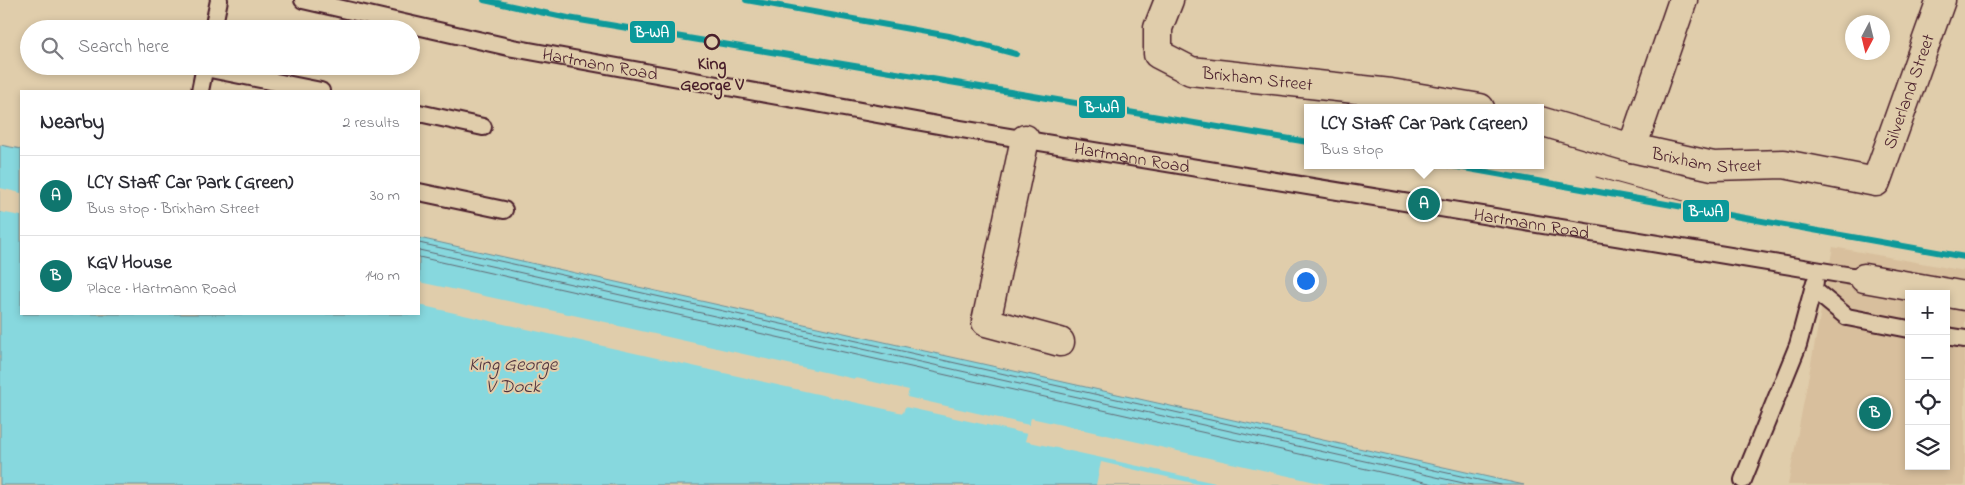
<!DOCTYPE html>
<meta charset="utf-8">
<style>
body{margin:0;font-family:"Indie Flower",sans-serif;background:#f2f2f3;color:#2b2b33}
.controls{position:absolute;right:15px;bottom:15px;display:grid;overflow:hidden;border-radius:0px;box-shadow:0 2px 8px #0003}
.controls button{width:45px;height:45px;display:grid;place-items:center;padding:0;border:0;border-bottom:1px solid #e1e1e2;background:#fff;color:#2b2b33;font:25px sans-serif}
.compass{position:absolute;left:1845px;top:15px;width:45px;height:45px;border-radius:50%;background:#fff;box-shadow:0 2px 8px #0003;rotate:187deg}
.you{position:absolute;left:1305px;top:280px;width:18px;height:18px;margin:-12px;border:4px solid #fff;border-radius:50%;background:#1a73e8;box-shadow:0 0 0 8px #1a73e833}
.badge{display:grid;place-items:center;width:32px;height:32px;border-radius:50%;background:#0f766e;color:#fff;font-size:16px;font-weight:700}
.pin{position:absolute;translate:-50% -50%;border:2px solid #fff;box-shadow:0 1px 5px #0006}
.popup{position:absolute;left:1304px;top:104px;width:240px;height:65px;box-sizing:border-box;display:grid;place-content:center;border-radius:0px;background:#fff;filter:drop-shadow(0 1px 4px #0005);font-size:16px;white-space:nowrap;color:#7c7c81}
.popup b{font-size:19px;color:#2b2b33}
.popup::after{content:'';position:absolute;left:50%;top:100%;margin-left:-10px;border:10px solid transparent;border-top-color:#fff}
.list{margin:0;padding:0;list-style:none}
h2{display:flex;justify-content:space-between;align-items:center;height:65px;margin:0;padding:0 20px;font-size:21px}
h2 small{font-size:16px;font-weight:400;color:#7c7c81}
.list li{display:grid;grid-template-columns:32px 1fr auto;gap:15px;align-items:center;box-sizing:border-box;height:80px;padding:0 20px;border-top:1px solid #e1e1e2}
.list b{display:block;font-size:19px;white-space:nowrap}
.list p{margin:0;font-size:16px;white-space:nowrap;color:#7c7c81}
.list em{font-size:16px;font-style:normal;color:#7c7c81}
.icon{flex:none;width:28px;height:28px;fill:none;stroke:currentColor;stroke-width:2;stroke-linecap:round;stroke-linejoin:round}
.map{position:relative;flex:none;width:1965px;height:485px;overflow:hidden}
.search{position:absolute;background:#fff;box-shadow:0 2px 8px #0003;left:20px;top:20px;width:400px;height:55px;display:flex;align-items:center;gap:12px;box-sizing:border-box;padding:0 18px;border-radius:28px;color:#7c7c81;font-size:19px}
.panel{position:absolute;background:#fff;box-shadow:0 2px 8px #0003;left:20px;top:90px;width:400px;height:225px;border-radius:0px}
.map>svg:first-child{display:block}
.built{fill:#d8bf9d;fill-rule:evenodd}
.water{fill:#87d8de;stroke:#6f8e96}
.pier{fill:#e0cdab}
.lines{fill:none;stroke-linecap:round;stroke-linejoin:round}
.shore{stroke:#626973;stroke-width:1}
.lane-casing{stroke:#4a1f2b;stroke-width:20}
.street-casing{stroke:#4a1f2b;stroke-width:31}
.lane{stroke:#e0cdab;stroke-width:16}
.street{stroke:#e0cdab;stroke-width:28}
.tram{stroke:#4a1f2b;stroke-width:1}
.rail-1-casing{stroke:#e0cdab;stroke-width:10}
.rail-1{stroke:#0b999a;stroke-width:6}
.stop-dot{fill:#e0cdab;stroke:#4a1f2b;stroke-width:2.5}
.labels{text-anchor:middle;stroke-width:4;stroke-linejoin:round;paint-order:stroke}
.stop-label{font-size:18px;font-weight:bold;fill:#4a1f2b;stroke:#e0cdab}
.street-label{font-size:18px;fill:#4a1f2b;stroke:#e0cdab}
.water-label{font-size:19px;font-style:italic;fill:#50323d;stroke:#e0cdab}
.line-badge{stroke:#e0cdab;stroke-width:2}
.badge-label{font-size:14px;text-anchor:middle;font-weight:bold;fill:#fff}
</style>
<div class="map">
<svg width="1965" height="485" viewBox="0 0 1965 485">
<rect width="100%" height="100%" fill="#e0cdab"/>
<filter id="ink" filterUnits="userSpaceOnUse"><feTurbulence type="fractalNoise" baseFrequency=".02" numOctaves="2"/><feDisplacementMap in="SourceGraphic" scale="10" xChannelSelector="R" yChannelSelector="G"/><feConvolveMatrix kernelMatrix="1 2 1 2 8 2 1 2 1" color-interpolation-filters="sRGB"/></filter>
<g filter="url(#ink)">
<path class="built" d="M1833,247l132,24v214h-177zM1909,294h37v172h-37z"/>
<polygon class="water" points="0,145 21,149 21,314 419,314 419,238 1524,485 0,485"/>
<g class="pier">
<polygon points="0,188 21,193 21,216 0,212"/>
<polygon points="419,282 610,323 610,324 855,379 856,378 909,390 907,397 1029,425 1031,418 1329,485 1224,485 1025,441 1027,434 905,407 903,413 419,305"/>
<polygon points="1101,462 1202,485 1096,485"/>
</g>
<g class="lines">
<g class="shore">
<polyline points="419,243 1501,485"/>
<polyline points="419,250 1472,485"/>
<polyline points="419,257 1438,485"/>
</g>
<g class="lane-casing">
<g id="lane">
<path id="s1" d="M303,0l210,48 436,79 915,151"/>
<polyline points="213,29 219,0"/>
<polyline points="205,68 321,91"/>
<polyline points="200,91 205,66"/>
<polyline points="419,113 483,127"/>
<polyline points="419,192 504,210"/>
<polyline points="1815,282 1813,289 1847,317 1909,329"/>
<polyline points="1946,336 1965,339"/>
<polyline points="1743,480 1798,345 1813,289"/>
</g>
</g>
<g class="street-casing">
<g id="street">
<path id="s2" d="M1169,0l-11,28v26l33,17 200,22 89,15"/>
<path id="s3" d="M1540,121l92,27 81,18 71,-2 92,18 65,-182"/>
<polyline points="1025,139 986,322 1060,342"/>
<polyline points="1632,148 1683,0"/>
<polyline points="1864,278 1965,296"/>
</g>
</g>
<use href="#lane" class="lane"/>
<use href="#street" class="street"/>
<g class="tram">
<polyline points="1299,140 1308,141"/>
<polyline points="1596,177 1753,220"/>
</g>
<g class="rail-1-casing">
<g id="rail-1">
<polyline points="484,0 568,18 1308,142"/>
<polyline points="746,0 949,36 1016,54"/>
<polyline points="1447,165 1965,257"/>
</g>
</g>
<use href="#rail-1" class="rail-1"/>
</g>
</g>
<circle class="stop-dot" cx="712" cy="42" r="7"/>
<g class="labels">
<g class="stop-label">
<text x="712" y="69">King<tspan x="712" dy="21">George V</tspan></text>
</g>
<g class="street-label">
<text dy="6" stroke="none"><textPath href="#s1" startOffset="304">Hartmann Road</textPath></text>
<text dy="6" stroke="none"><textPath href="#s2" startOffset="160">Brixham Street</textPath></text>
<text dy="6" stroke="none"><textPath href="#s3" startOffset="440">Silverland Street</textPath></text>
<text dy="6" stroke="none"><textPath href="#s1" startOffset="844">Hartmann Road</textPath></text>
<text dy="6" stroke="none"><textPath href="#s3" startOffset="172">Brixham Street</textPath></text>
<text dy="6" stroke="none"><textPath href="#s1" startOffset="1249">Hartmann Road</textPath></text>
</g>
<g class="water-label">
<text x="513" y="370">King George<tspan x="513" dy="22">V Dock</tspan></text>
</g>
</g>
<g class="line-badge">
<rect x="629" y="20" width="47" height="24" rx="5" fill="#0b999a"/>
<rect x="1078" y="95" width="48" height="24" rx="5" fill="#0b999a"/>
<rect x="1682" y="199" width="48" height="24" rx="5" fill="#0b999a"/>
</g>
<g class="badge-label">
<text x="652" y="37">B-WA</text>
<text x="1102" y="112">B-WA</text>
<text x="1706" y="216">B-WA</text>
</g>
</svg>
<div class="controls">
<button>+</button>
<button>−</button>
<button><svg class="icon" aria-label="locate" viewBox="0 0 24 24"><circle cx="12" cy="12" r="6"/><path d="M12 2v4M12 18v4M2 12h4M18 12h4"/></svg></button>
<button><svg class="icon" aria-label="layers" viewBox="0 0 24 24"><path d="M12 4l9 5-9 5-9-5zM3 14l9 5 9-5"/></svg></button>
</div>
<svg class="compass" viewBox="-18 -18 36 36"><path d="M0-13l5 13h-10z" fill="#e53935"/><path d="M0 13l5-13h-10z" fill="#7c7c81"/></svg>
<div class="you"></div>
<div class="pin badge" style="left:1424px;top:204px">A</div>
<div class="popup"><b>LCY Staff Car Park (Green)</b>Bus stop</div>
<div class="pin badge" style="left:1875px;top:413px">B</div>
<div class="search"><svg class="icon" aria-label="search" viewBox="0 0 24 24"><circle cx="10" cy="10" r="6"/><path d="M15 15l6 6"/></svg>Search here</div>
<section class="panel">
<h2>Nearby<small>2 results</small></h2>
<ul class="list">
<li><span class="badge">A</span><div><b>LCY Staff Car Park (Green)</b><p>Bus stop · Brixham Street</p></div><em>30 m</em></li>
<li><span class="badge">B</span><div><b>KGV House</b><p>Place · Hartmann Road</p></div><em>140 m</em></li>
</ul>
</section>
</div>
